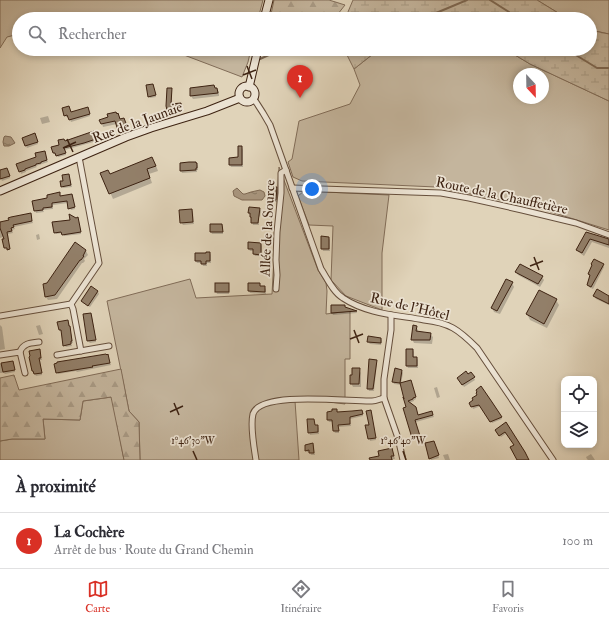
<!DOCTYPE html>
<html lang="fr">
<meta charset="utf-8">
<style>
body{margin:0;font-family:"IM FELL Double Pica",serif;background:#f7f7f7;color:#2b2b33}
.controls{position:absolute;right:12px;bottom:12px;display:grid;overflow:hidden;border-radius:8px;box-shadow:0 2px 6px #0003}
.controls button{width:36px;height:36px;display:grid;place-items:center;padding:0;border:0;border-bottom:1px solid #e1e1e2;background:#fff;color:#2b2b33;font:20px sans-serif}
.compass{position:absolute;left:513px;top:68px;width:36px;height:36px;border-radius:50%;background:#fff;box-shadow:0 2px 6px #0003;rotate:158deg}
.you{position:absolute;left:312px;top:189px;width:14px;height:14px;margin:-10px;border:3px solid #fff;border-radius:50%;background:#1a73e8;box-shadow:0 0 0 6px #1a73e833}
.badge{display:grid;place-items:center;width:26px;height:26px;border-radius:50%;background:#d93025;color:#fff;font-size:13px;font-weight:700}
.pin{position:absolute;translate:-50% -33px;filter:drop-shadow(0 1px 2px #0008)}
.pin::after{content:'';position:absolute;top:21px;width:14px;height:12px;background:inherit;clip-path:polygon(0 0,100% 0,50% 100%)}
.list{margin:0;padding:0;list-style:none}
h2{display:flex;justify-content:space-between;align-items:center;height:52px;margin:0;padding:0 16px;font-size:17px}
h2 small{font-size:13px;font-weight:400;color:#7c7c81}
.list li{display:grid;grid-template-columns:26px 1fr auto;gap:12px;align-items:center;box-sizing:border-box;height:56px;padding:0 16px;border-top:1px solid #e1e1e2}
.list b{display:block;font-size:15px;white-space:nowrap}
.list p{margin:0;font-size:13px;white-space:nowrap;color:#7c7c81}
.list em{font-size:13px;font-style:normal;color:#7c7c81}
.icon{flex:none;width:22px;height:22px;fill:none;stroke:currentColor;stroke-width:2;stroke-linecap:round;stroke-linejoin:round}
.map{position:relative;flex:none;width:609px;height:460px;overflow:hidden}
.search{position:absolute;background:#fff;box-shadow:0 2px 6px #0003;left:12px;right:12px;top:12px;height:44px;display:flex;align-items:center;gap:10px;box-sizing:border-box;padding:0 14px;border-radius:22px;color:#7c7c81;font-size:15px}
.sheet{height:108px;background:#fff}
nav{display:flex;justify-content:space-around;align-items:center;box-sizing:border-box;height:56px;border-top:1px solid #e1e1e2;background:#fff;font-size:11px;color:#7c7c81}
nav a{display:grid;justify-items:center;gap:2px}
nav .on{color:#d93025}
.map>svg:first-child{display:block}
.grass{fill:#c4b59d;stroke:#816c58;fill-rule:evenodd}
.forest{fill:url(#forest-firs);stroke:#816c58}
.wetland{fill:url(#wetland-marsh);stroke:#816c58}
.water{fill:url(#water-ripples);stroke:#7e6954}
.shadow{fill:#0003}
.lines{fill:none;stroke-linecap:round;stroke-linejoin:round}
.stream{stroke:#7e6954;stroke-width:2}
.building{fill:#927f69;stroke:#3e2312}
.minor-casing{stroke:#664f3c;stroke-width:7}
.secondary-casing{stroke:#3e2312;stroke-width:9}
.minor{stroke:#ebe2d2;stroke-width:5}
.secondary{stroke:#ebe2d2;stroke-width:7}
.ticks{fill:none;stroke:#3e2312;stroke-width:1.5}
.labels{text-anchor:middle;stroke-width:3.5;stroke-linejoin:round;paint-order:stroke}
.street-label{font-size:14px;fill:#3e2312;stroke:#ebe2d2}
.ticks-label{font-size:10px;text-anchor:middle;fill:#3e2312;stroke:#ebe2d2;stroke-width:3.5;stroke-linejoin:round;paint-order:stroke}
</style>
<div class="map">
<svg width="609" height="460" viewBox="0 0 609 460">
<defs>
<pattern id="forest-firs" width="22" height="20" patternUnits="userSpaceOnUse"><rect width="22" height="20" fill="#c4b59d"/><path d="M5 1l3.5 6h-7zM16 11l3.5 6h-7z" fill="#a99b86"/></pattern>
<pattern id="wetland-marsh" width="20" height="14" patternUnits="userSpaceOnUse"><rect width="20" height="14" fill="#c4b59d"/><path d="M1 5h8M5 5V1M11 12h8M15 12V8" fill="none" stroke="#a99b86"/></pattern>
<pattern id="water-ripples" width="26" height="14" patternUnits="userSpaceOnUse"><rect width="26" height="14" fill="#a99780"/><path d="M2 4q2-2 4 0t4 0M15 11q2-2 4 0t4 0" fill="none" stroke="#8b7b67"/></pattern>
</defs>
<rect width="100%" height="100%" fill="#e0d3b9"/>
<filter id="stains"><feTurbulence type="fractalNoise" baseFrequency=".005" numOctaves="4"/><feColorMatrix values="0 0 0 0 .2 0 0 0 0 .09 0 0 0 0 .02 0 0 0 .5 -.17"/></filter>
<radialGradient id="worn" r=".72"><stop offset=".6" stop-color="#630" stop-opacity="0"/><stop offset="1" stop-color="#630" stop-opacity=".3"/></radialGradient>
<g class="grass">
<polygon points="0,0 263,0 258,19 19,19 19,34 7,37 0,48"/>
<polygon points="537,0 609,0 609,34 590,30 590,19 568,19"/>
<polygon points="164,49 251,49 248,62 242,77 184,55"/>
<path d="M383,49h117l10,3 20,12 79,37v129l-74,-23 -99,-20 -134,-6 -9,-4 -5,-15 4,-3 7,-38 51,-17 10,-19 -6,-16 19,-15zM519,74h24v24h-24z"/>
<polygon points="279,167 318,270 326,283 327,291 326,314 350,311 350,359 345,359 345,404 322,401 295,401 299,460 140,460 139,422 129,411 107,301 190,279 196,298 272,294"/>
<polygon points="304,191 389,195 382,253 382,310 346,296 331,280 333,226 309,225 298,196"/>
<polygon points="112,397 124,460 0,460 0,441 12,439 45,439 43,419 80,420 83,401"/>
</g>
<g class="forest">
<polygon points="274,0 329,0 345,5 334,19 270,19"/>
<polygon points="121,369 129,411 139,422 140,460 124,460 111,397 83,401 80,420 43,419 45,439 12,439 0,441 0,378 14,375 19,390"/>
</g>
<g class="wetland">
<polygon points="353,0 537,0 568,19 345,19"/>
<polygon points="590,30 609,34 609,101 530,64 510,52 500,49 590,49"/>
<polygon points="344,49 383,49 373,54 354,69"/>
</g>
<g class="water">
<polygon points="5,136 11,137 15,143 9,146 4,146 3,142 4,137"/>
<polygon points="237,188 243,194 245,194 251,192 260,190 264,192 265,196 262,200 242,200 234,196 233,191"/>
</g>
<g class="shadow">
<polygon points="153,85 156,97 150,98 149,96"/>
<polygon points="171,89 172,91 172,105 181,104 182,111 169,112 168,110"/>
<polygon points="217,89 219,92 219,96 193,99 191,96"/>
<polygon points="69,107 71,113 88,110 90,116 71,122 69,117 66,117 65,115"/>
<polygon points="118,114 121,120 125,122 127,129 125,130 126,134 121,136 117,124 103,127 101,120"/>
<polygon points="48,116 50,122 42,124 40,118"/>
<polygon points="94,132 97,141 65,150 66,155 58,157 56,154 55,155 54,153 65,142"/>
<polygon points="104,134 107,142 103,143 100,136"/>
<polygon points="36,137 38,144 27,148 26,146"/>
<polygon points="242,147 243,150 243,167 231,167 230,165 230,159 239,158"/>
<polygon points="45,154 48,162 36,166 37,167 26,171 26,172 21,174 18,165"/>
<polygon points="155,163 158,171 149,174 152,183 113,199 102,174 110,175"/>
<polygon points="197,164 198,166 198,170 197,170 197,172 182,173 181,171"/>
<polygon points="0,171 8,171 10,178 2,181 0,177"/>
<polygon points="69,175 72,187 63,188 62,186"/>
<polygon points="276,188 278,190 277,202 275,202 273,200"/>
<polygon points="59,193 61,197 72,195 75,209 71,210 68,203 53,205 53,209 43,210 44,212 36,213 33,202 49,199"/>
<polygon points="260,209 261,211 260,217 259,216 259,225 253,225 249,212"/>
<polygon points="192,210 193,212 194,224 183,225 181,222"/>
<polygon points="30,214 33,223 14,227 15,229 12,230 13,233 8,234 9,239 4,240 3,237 0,238 0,224"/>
<polygon points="76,219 78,219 79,221 81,234 64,236 63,233 56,234 55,232"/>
<polygon points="211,225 222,225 223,227 223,234 212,234 211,232"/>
<polygon points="587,233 609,240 609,248 592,242 584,256 580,253 577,250"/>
<polygon points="39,234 40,239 37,240 36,235"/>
<polygon points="329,238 330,240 330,251 323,251 322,248"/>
<polygon points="75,244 86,251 88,255 84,259 85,261 83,263 82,263 57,299 48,300 46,297 44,284 48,284"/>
<polygon points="261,244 262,246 262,256 255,256 254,254 254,251 250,251 249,249"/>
<polygon points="210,253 211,255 211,263 207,263 207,266 203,266 202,263 197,263 196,261"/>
<polygon points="603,265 604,267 593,289 589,287 588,285 590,276 589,274"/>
<polygon points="516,272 542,277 544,280 540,287 518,275"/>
<polygon points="512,283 514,287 500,314 494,312 492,308"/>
<polygon points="228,284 229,286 229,294 217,294 216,291"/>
<polygon points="259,284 260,286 264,287 266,289 266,294 250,293 249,291"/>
<polygon points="91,287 98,292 99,294 90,307 83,303 82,301"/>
<polygon points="594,296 609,297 609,305 596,299"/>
<polygon points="556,300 559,305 547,328 530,320 527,314"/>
<polygon points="332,306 346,308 356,311 357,313 333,315 332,313"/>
<polygon points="90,314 92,316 96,342 90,343 88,341"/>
<polygon points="59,323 69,323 73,343 71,343 72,346 66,347 64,345 62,332 61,332 60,330"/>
<polygon points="0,325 2,327 5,349 0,350"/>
<polygon points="40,325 43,334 39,335 36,326"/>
<polygon points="416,327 418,330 418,332 430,334 433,337 432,344 414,343 412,339"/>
<polygon points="381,338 382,341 381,345 370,344 368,342"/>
<polygon points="413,350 414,352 414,358 417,358 418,360 418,368 408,368 407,366"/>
<polygon points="40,352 42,360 40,360 42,375 36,376 33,371"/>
<polygon points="108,356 111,365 77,372 76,371 58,374 57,372"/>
<polygon points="376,361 377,363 374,391 369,391 368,388"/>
<polygon points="13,362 15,372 5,374 4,373 0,373 0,364"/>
<polygon points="359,369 361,373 361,387 353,387 351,383"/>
<polygon points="401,370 403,373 401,384 411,384 416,399 414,400 414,401 409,403 415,408 418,420 420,419 419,415 432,412 434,417 416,422 420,438 414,440 404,409 408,408 402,385 394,384 393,382"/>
<polygon points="471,373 475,380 464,387 459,379"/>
<polygon points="437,387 440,397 437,398 434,388"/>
<polygon points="481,388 502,419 492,423 481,406 473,409 471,403 478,395"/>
<polygon points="337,410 338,413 362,413 363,416 350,419 351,426 339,427 339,433 335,433 334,431 333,422 329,422 328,420"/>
<polygon points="371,413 376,440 370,441 367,426 370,426"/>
<polygon points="314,420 315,422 315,426 317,426 319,428 319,434 310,435 309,432"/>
<polygon points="505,424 528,460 518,460 515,445 507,433 501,437 496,430"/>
<polygon points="313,444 314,446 315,455 311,455 310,452 307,452 306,450"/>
<polygon points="434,444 439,458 431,460 430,458"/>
<polygon points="391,449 393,452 395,459 393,459 393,460 381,460"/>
<polygon points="448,454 450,460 445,460 443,455"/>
<polygon points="591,454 595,460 588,460 587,459 586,457"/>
</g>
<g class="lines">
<g class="stream">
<polyline points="490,0 520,19"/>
<polyline points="416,19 436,13 467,0"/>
<polyline points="566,49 597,68 609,68"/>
<polyline points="260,59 271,54 289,54 305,49"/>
</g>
</g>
<g class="building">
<polygon points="153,84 156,95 148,97 146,85"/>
<polygon points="214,85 215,88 217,88 218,93 190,96 190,88"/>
<polygon points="167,88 172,88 171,104 181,103 182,110 167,110 166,106"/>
<polygon points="69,106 71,112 88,107 90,114 69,120 67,115 64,116 62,108"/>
<polygon points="116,112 117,114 118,113 120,119 124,118 127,126 125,127 126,131 119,134 115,121 101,124 99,120 108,117 107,114"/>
<polygon points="94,131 96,139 84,143 64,148 66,153 56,156 55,153 53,153 51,147 59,145 58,140 64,139 65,141"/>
<polygon points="35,133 38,142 25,146 22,138"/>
<polygon points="238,146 242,146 242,165 229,165 229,158 238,157"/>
<polygon points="45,151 47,160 41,162 41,163 36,164 36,165 25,169 25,170 19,172 16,164 36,157 35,153"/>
<polygon points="152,157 156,166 147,169 150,178 109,194 100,173 108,170 110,174"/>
<polygon points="189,162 196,162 196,163 197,163 197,168 196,168 196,170 180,171 180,163"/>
<polygon points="7,168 10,176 0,179 0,170"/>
<polygon points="69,174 71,185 61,187 60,181 63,181 62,175"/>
<polygon points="273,187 277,187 276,200 272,200"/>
<polygon points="60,192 60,196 72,194 75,207 68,209 67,201 52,203 52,207 43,208 43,210 34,211 32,201 47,198 47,195"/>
<polygon points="249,207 260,208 258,223 251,223 251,217 250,217 250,213 248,213"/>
<polygon points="192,209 193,222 180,223 179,210"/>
<polygon points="31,213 32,221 13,225 14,227 11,228 12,231 7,232 10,249 7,250 7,248 4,248 2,239 4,239 0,228 0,222 9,220 8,218 11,217"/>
<polygon points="69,214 76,218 78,217 81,232 62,235 61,232 54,233 52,222 70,220"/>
<polygon points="210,224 222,224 223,232 210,232"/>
<polygon points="586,232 609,239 609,245 590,239 582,253 576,250"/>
<polygon points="321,236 329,237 329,249 321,249"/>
<polygon points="75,242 86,250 83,256 84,256 81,260 80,260 55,295 45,297 43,284 47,283"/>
<polygon points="248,242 261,243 261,255 253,254 253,249 248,249"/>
<polygon points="206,252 210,252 210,261 206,261 206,264 201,264 201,261 195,261 195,253 206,253"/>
<polygon points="594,259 604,264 591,287 587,285 590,275 588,274 592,265 591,264"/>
<polygon points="520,264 543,276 538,284 515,272"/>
<polygon points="506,279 513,282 497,311 491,308"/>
<rect x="215" y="283" width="14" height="9"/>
<polygon points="248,283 260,283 260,286 265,286 265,292 248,291"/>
<polygon points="91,286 98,291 88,306 81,301"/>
<polygon points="597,289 609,296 609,304 593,296"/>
<polygon points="539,290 557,299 544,324 526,314"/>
<polygon points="331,305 345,305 345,307 357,311 331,313"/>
<polygon points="91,313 96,340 87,341 83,314"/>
<polygon points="68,320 69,326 70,326 72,341 71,341 71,344 63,346 61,330 59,330 57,322"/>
<polygon points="413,325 417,326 416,331 431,333 430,340 411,340"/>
<polygon points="368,336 381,338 381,343 367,342"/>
<polygon points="40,349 41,358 39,358 42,373 34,374 33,371 32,371 29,357 30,356 29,351"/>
<polygon points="406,349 413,349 413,357 417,357 417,366 406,366"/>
<polygon points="106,354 107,355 108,354 110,363 92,366 93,367 56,373 54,364 57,363 57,362"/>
<polygon points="369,359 377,360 373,389 367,389"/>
<polygon points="13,361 15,370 3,372 1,363"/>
<polygon points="352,368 360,368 359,384 350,384 350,375 352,375"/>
<polygon points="395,368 402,370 400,383 392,382"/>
<polygon points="466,371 468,374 471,372 475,377 462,385 457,378"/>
<polygon points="411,380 416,397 413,398 413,399 408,401 416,407 418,415 432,411 433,415 415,420 420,436 412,438 403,408 406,407 403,397 404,399 400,383"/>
<polygon points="481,386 492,402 502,417 490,422 479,405 471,407 469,403 473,400 472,398 477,395 476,393 477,392 476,390"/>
<polygon points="332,409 337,409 337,412 352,411 362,410 363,414 350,417 350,424 338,425 339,431 333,431 332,420 327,420 327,412 332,411"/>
<polygon points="371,410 376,438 368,439 365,425 369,425 366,411"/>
<polygon points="307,419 314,419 315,425 318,425 318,432 308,433"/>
<polygon points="506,422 525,452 529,460 517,460 510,447 514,445 505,432 499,436 495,430"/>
<polygon points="434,441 439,455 429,459 425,443"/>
<polygon points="313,443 314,453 309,453 309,450 305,451 305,445"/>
<polygon points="392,448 394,456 391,456 392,460 370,460 369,458 379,456 378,451"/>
</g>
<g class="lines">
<g class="minor-casing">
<g id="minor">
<path d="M254,99l9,14 7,12 51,144c6,9 12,23 22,29 24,16 54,17 81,22 9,1 20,3 29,8 9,5 17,13 24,20l76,112"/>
<polyline points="292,188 441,193 469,198 522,210 576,223 609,235"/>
<polyline points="276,289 277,275 276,260 277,232 281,193 281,173 286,170"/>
<polyline points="71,304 73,309 81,351"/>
<polyline points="391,315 391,330 384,379 384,398 398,438 403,460"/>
<polyline points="0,316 71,304 99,263 79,157"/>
<path d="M20,352c3,-9 11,-9 19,-10"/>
<polyline points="0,355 20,352 25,373"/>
<polyline points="57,355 109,346"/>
<path d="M256,460c-2,-13 -6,-34 -3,-46 7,-24 98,-12 119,-13 4,0 8,-2 12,-3"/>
</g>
</g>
<g class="secondary-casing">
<g id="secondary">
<polyline points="264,19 269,0"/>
<circle cx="247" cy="94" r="8"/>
<polyline points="249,87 258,49"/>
<polyline points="0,191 126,137 151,128 207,111 240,98"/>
</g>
</g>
<use href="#minor" class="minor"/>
<use href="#secondary" class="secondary"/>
</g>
<path class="ticks" d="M247,66l5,13M243,75l13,-5M67,139l6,13M63,148l13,-6M534,257l5,13M530,266l13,-5M354,330l5,13M350,339l13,-5M174,403l5,12M170,412l13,-6M193,451l4,9M403,451l3,9"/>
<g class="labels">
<g class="street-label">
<text transform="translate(137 122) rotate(-20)" y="5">Rue de la Jaunaie</text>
<text transform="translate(502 195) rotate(12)" y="5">Route de la Chauffetière</text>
<text transform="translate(267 228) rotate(-87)" y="5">Allée de la Source</text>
<text transform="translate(410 306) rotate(13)" y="5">Rue de l'Hôtel</text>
</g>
</g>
<g class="ticks-label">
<text x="193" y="444">1°46'30"W</text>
<text x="403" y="444">1°46'40"W</text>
</g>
<rect width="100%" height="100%" filter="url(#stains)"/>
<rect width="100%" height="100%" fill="url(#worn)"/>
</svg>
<div class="controls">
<button><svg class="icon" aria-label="locate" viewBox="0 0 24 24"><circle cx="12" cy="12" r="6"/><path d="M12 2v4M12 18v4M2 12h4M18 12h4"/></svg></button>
<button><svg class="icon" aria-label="layers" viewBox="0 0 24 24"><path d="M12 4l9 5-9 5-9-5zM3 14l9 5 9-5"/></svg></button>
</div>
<svg class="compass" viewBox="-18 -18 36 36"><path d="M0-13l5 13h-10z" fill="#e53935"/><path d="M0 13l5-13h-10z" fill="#7c7c81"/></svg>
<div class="you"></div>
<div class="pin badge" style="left:300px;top:98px">1</div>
<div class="search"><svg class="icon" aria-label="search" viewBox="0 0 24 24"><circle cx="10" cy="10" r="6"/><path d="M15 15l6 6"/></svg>Rechercher</div>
</div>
<section class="sheet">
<h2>À proximité<small></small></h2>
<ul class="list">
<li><span class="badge">1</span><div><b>La Cochère</b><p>Arrêt de bus · Route du Grand Chemin</p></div><em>100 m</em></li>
</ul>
</section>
<nav>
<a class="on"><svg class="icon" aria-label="map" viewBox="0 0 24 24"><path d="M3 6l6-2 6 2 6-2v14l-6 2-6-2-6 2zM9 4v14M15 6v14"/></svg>Carte</a>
<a><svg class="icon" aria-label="directions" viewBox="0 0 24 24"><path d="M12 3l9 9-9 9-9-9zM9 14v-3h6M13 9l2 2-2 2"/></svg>Itinéraire</a>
<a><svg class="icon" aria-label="saved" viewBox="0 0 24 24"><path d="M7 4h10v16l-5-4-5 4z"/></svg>Favoris</a>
</nav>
